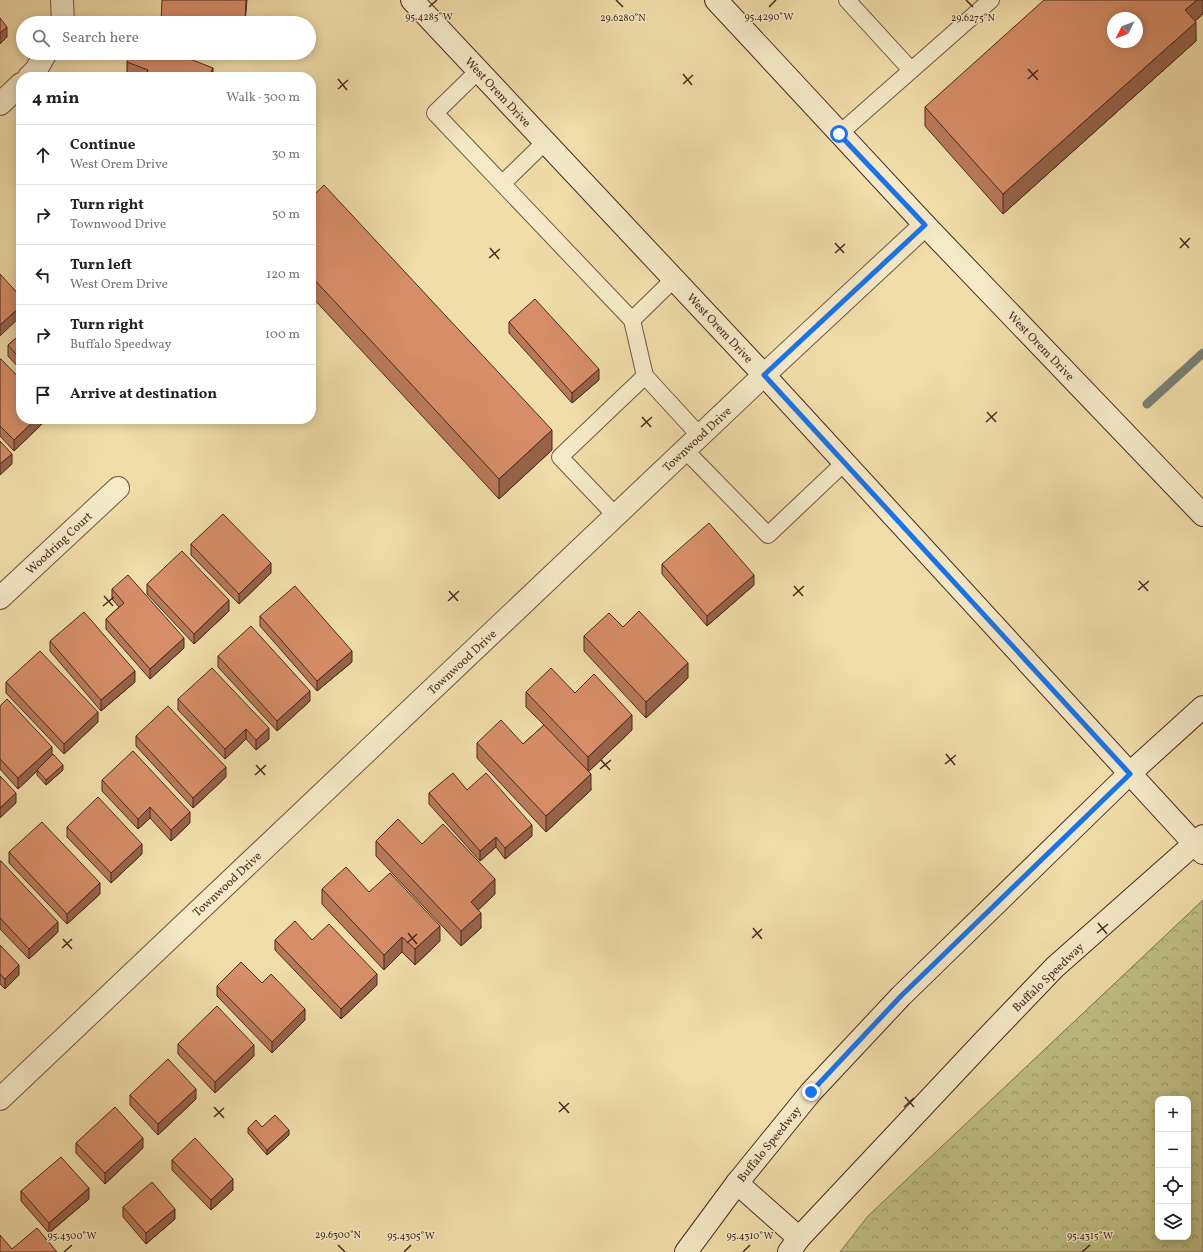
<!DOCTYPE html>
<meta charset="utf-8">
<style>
body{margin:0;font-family:Vollkorn,serif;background:#f2f2f2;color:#202124}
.controls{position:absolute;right:12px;bottom:12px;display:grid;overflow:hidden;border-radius:8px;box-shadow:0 2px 10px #0003}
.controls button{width:36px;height:36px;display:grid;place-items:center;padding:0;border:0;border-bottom:1px solid #e0e0e0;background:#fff;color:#202124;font:20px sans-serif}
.compass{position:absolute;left:1107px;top:12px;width:36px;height:36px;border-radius:50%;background:#fff;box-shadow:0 2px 10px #0003;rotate:228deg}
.stop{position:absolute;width:12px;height:12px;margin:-9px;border:3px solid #1a73e8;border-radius:50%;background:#fff}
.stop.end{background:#1a73e8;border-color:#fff;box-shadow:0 1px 4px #0008}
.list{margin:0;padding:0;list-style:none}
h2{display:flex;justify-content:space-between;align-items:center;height:52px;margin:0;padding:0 16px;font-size:17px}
h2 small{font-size:13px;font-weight:400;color:#757577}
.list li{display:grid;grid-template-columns:26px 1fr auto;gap:12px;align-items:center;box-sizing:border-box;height:60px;padding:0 16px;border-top:1px solid #e0e0e0}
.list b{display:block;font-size:15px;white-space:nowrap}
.list p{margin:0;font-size:13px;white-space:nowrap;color:#757577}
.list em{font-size:13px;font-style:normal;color:#757577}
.icon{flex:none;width:22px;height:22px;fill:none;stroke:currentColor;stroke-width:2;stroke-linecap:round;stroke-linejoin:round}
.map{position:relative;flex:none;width:1203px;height:1252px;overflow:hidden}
.search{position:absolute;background:#fff;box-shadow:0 2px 10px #0003;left:16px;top:16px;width:300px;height:44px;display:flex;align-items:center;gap:10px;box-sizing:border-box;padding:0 14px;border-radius:22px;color:#757577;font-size:15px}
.panel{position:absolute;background:#fff;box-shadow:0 2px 10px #0003;left:16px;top:72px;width:300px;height:352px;border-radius:16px}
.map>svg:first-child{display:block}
.forest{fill:url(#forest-crowns);stroke:#847450;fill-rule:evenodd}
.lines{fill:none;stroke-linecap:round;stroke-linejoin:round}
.stream{stroke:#7a8075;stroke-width:9}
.service-casing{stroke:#725640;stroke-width:18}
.minor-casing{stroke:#725640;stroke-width:24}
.secondary-casing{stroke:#48291d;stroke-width:24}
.service{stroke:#f5e9c7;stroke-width:16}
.minor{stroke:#f5e9c7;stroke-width:22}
.secondary{stroke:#f5e9c7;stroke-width:22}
.wall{fill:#b87959;stroke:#48291d}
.shaded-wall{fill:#966349;stroke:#48291d}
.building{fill:#d68d68;stroke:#48291d;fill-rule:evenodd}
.route{stroke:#1a73e8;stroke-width:5}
.ticks{fill:none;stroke:#48291d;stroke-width:1.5}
.labels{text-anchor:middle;stroke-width:3;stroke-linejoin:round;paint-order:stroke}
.street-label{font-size:12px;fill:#48291d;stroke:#f5e9c7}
.ticks-label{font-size:10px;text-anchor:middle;fill:#48291d;stroke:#f5e9c7;stroke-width:3;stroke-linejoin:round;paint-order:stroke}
</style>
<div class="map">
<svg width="1203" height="1252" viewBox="0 0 1203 1252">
<defs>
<pattern id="forest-crowns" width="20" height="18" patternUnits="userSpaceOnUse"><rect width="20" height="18" fill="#bfbf84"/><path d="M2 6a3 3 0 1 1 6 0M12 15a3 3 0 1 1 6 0" fill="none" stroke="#9d9b6b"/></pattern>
</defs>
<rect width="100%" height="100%" fill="#f0dda9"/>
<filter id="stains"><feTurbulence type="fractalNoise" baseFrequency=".005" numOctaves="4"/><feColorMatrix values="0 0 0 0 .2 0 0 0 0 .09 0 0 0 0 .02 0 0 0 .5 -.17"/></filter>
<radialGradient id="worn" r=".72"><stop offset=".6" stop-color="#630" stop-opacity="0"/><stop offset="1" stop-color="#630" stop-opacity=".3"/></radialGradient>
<path class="forest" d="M1203,900v352h-363l28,-36zM1158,1099h30v138h-30z"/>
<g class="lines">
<polyline class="stream" points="1147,404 1203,353"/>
<g class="service-casing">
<g id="service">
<polyline points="847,0 911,70"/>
<polyline points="478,71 435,113 632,320 645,376"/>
<polyline points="839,134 991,0"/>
<polyline points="503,183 545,142"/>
<polyline points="632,320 674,279"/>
<polyline points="685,450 768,535 844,463"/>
<polyline points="616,516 560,457 645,376 700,436"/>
</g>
</g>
<g class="minor-casing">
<g id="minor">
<polyline points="62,0 63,23"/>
<polyline points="29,77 36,70 46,53"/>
<polyline points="0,104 21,84"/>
<polyline points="0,598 118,488"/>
<polyline points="0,1099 764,375 925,225"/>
</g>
</g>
<g class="secondary-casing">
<g id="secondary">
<polyline points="412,0 764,375 1203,853"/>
<polyline points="716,0 925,225 1203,515"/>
<polyline points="737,1183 799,1238"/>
<polyline points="686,1252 737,1183 811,1092 901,996 1129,774 1203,707"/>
<polyline points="789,1252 799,1238 985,1040 1055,967 1203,836"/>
</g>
</g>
<use href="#service" class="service"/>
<use href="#minor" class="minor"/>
<use href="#secondary" class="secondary"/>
</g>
<g class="wall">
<polygon points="1203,0 1203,14 1195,21 1196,41 1003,214 925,126 925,107"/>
<polygon points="127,62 213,77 140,77 127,72"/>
<polygon points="311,198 552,450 499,499 311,296"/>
<polygon points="509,322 599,380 572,403 509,333"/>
<polygon points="21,334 21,370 8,356 8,345"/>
<polygon points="0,359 47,419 14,451 0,436"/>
<polygon points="191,544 271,573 239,604 191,555"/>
<polygon points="662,564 754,585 707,626 662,574"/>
<polygon points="147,584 229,611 194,644 147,594"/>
<polygon points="112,589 184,648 150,679 106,629 106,619 119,607 112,599"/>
<polygon points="260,616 352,662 317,691 260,626"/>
<polygon points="623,627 688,678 646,718 584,651 584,636"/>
<polygon points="50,641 135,682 101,711 50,651"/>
<polygon points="218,656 310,701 277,731 218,667"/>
<polygon points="6,682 98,722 64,754 6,693"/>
<polygon points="526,692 575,693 632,730 588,772 591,790 546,832 477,758 477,743 523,744 544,725 526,707"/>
<polygon points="178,699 269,739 256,750 246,739 225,759 178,710"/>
<polygon points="0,706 52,756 63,770 46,785 37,775 37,771 18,789 0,769"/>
<polygon points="136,736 226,777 193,808 136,746"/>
<polygon points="102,780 190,823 171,841 150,818 138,829 102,791"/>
<polygon points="467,790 532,836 505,859 496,847 480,861 429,804 429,793"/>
<polygon points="67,827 142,854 111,883 67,837"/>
<polygon points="376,841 422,844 495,894 478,910 481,928 461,946 376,856"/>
<polygon points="9,852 100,894 67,924 9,863"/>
<polygon points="0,861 58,932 29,959 0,929"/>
<polygon points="322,889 369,892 440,941 415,965 402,952 384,970 322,904"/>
<polygon points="275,940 312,940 377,985 341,1019 275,950"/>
<polygon points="0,945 19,975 5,989 0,984"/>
<polygon points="217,986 305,1020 272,1053 217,996"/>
<polygon points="178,1044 254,1056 215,1093 178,1054"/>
<polygon points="130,1095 196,1099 158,1135 130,1105"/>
<polygon points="262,1127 289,1135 267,1155 248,1133 248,1128"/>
<polygon points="76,1143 143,1148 105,1184 76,1153"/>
<polygon points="172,1160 233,1190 211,1210 172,1170"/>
<polygon points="21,1191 89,1199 49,1233 21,1201"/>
<polygon points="123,1207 175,1219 146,1244 123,1217"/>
</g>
<g class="shaded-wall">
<polygon points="246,0 247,0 245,23"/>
<polygon points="1197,0 1203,0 1203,14 1185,30 1185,10"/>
<polygon points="1196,22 1196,41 1003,214 1003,194"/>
<polygon points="7,27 7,37 0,44 0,33"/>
<polygon points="213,68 213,77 209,77"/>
<polygon points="21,306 21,316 0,336 0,325"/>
<polygon points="599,369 599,380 572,403 572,393"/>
<polygon points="36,419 47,419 14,451 14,440"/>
<polygon points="552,430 552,450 499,499 499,479"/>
<polygon points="12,454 12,464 0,475 0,464"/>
<polygon points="271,563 271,573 239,604 239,594"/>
<polygon points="754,575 754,585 707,626 707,616"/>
<polygon points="229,600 229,611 194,644 194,634"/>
<polygon points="184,638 184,648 150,679 150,669"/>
<polygon points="352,651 352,662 317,691 317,681"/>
<polygon points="688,663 688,678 646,718 646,702"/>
<polygon points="135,671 135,682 101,711 101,700"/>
<polygon points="310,691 310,701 277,731 277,721"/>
<polygon points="98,712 98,722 64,754 64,744"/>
<polygon points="632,715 632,730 588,772 588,757"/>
<polygon points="269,728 269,739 256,750 256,740"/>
<polygon points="246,729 246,739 225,759 225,749"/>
<polygon points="52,747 52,757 37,770 37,771 18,789 18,778"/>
<polygon points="63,765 63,770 46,785 46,780"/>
<polygon points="226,767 226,777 193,808 193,798"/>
<polygon points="591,774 591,790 546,832 546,816"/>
<polygon points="16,793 16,803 0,818 0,808"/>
<polygon points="150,807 150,818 138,829 138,819"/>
<polygon points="190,812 190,823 171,841 171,830"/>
<polygon points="532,825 532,836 505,859 505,848"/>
<polygon points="496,837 496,847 480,861 480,851"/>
<polygon points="142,844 142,854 111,883 111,873"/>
<polygon points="495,879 495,894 471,917 471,902"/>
<polygon points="100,883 100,894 67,924 67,914"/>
<polygon points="481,913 481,928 461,946 461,931"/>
<polygon points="58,922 58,932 29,959 29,949"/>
<polygon points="440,926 440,941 415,965 415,949"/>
<polygon points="402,937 402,952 384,970 384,955"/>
<polygon points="19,965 19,975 5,989 5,979"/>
<polygon points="377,974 377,985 341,1019 341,1009"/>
<polygon points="305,1009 305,1020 272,1053 272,1042"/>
<polygon points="254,1045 254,1056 215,1093 215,1082"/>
<polygon points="196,1089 196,1099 158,1135 158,1124"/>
<polygon points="289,1130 289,1135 267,1155 267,1150"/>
<polygon points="143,1138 143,1148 105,1184 105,1173"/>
<polygon points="233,1179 233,1190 211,1210 211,1200"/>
<polygon points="89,1188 89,1199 49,1233 49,1223"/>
<polygon points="175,1209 175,1219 146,1244 146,1233"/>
</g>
<g class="building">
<polygon points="162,0 246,0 245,23 161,23"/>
<path d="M1044,0h153l-12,10 11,12 -193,172 -78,-87zM1113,18h24v24h-24z"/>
<polygon points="0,18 7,27 0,33"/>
<polygon points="131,53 175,53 213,68 209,77 145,77 148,70 127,62"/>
<polygon points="324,185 552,430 499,479 311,276 311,198"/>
<polygon points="0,274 21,297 21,306 0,325"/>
<polygon points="535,299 599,369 572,393 509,322"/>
<polygon points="21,334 21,360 8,345"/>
<polygon points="0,359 1,359 21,380 21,419 36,419 14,440 0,426"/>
<polygon points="0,441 12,454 0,464"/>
<polygon points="223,514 271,563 239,594 191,544"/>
<polygon points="709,523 754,575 707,616 662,564"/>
<polygon points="182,551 229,600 194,634 147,584"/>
<polygon points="128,575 184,638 150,669 106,619 124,603 112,589"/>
<polygon points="295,586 352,651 317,681 260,616"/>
<polygon points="639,611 688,663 646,702 584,636 609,613 623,627"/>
<polygon points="84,612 135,671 101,700 50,641"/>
<polygon points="251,626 310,691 277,721 218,656"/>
<polygon points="40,651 98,712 64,744 6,682"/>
<polygon points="212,668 269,728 256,740 246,729 225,749 178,699"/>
<polygon points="551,668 575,693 594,674 632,715 588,757 526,692"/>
<polygon points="7,699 52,747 18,778 0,759 0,706"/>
<polygon points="168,706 226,767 193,798 136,736"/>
<polygon points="501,720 523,744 544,725 591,774 546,816 477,743"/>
<polygon points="133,751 190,812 171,830 150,807 138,819 102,780"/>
<polygon points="53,754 63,765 46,780 37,770"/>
<polygon points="453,773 467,790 486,773 532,825 505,848 496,837 480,851 429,793"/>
<polygon points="0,776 16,793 0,808"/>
<polygon points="98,797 142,844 111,873 67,827"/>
<polygon points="398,819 422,844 443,824 495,879 471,902 481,913 461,931 376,841"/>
<polygon points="42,822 100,883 67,914 9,852"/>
<polygon points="0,861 1,861 58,922 29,949 0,918"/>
<polygon points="346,867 369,892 390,873 440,926 415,949 402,937 384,955 322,889"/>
<polygon points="295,921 312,940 329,924 377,974 341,1009 275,940"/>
<polygon points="0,945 19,965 5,979 0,974"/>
<polygon points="241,962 262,983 271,974 305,1009 272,1042 217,986"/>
<polygon points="217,1006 254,1045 215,1082 178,1044"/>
<polygon points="168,1059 196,1089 158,1124 130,1095"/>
<polygon points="115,1107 143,1138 105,1173 76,1143"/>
<polygon points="275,1115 289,1130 267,1150 248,1128 256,1120 262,1127"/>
<polygon points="195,1138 233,1179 211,1200 172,1160"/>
<polygon points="61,1157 89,1188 49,1223 21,1191"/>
<polygon points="152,1182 175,1209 146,1233 123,1207"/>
<polygon points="37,1228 57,1252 0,1252 0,1235 12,1249"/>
</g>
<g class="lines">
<polyline class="route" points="811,1092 901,996 1130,774 764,375 925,225 839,134"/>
</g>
<path class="ticks" d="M616,0l7,7M966,0l7,7M429,7l8,-7M769,7l7,-7M1028,69l10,11M683,74l9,11M338,79l9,11M1028,79l10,-9M683,84l10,-9M338,89l10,-9M1180,238l9,10M835,243l9,10M490,248l9,11M1180,248l10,-10M835,253l10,-9M489,258l11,-9M987,412l9,10M642,417l9,10M986,422l11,-10M641,427l11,-10M1139,581l9,10M794,586l9,10M1138,590l11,-9M449,591l9,10M104,596l9,10M793,596l11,-10M448,601l11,-10M103,606l11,-9M946,754l9,11M601,760l9,10M945,764l11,-9M256,765l9,10M600,769l11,-9M255,775l11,-10M1098,923l9,11M753,928l9,11M408,933l9,11M1097,933l11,-9M752,938l10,-9M63,939l9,10M407,943l10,-9M62,948l10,-9M905,1097l9,10M559,1102l10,11M214,1107l10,11M904,1107l10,-9M559,1112l10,-9M214,1117l10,-9M338,1245l7,7M64,1252l8,-7M404,1252l7,-7M743,1252l7,-7M1082,1252l8,-7"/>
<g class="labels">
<g class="street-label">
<text transform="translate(498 92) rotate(47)" y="4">West Orem Drive</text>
<text transform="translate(720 328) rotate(47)" y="4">West Orem Drive</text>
<text transform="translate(1041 346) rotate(46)" y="4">West Orem Drive</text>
<text transform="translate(697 439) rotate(-43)" y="4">Townwood Drive</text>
<text transform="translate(59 543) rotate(-43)" y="4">Woodring Court</text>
<text transform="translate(462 662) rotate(-43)" y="4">Townwood Drive</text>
<text transform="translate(227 884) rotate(-43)" y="4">Townwood Drive</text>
<text transform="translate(1048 977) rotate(-44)" y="4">Buffalo Speedway</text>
<text transform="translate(769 1144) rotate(-51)" y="4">Buffalo Speedway</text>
</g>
</g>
<g class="ticks-label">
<text x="429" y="20">95.4285°W</text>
<text x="769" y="20">95.4290°W</text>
<text x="623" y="21">29.6280°N</text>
<text x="973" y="21">29.6275°N</text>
<text x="338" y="1238">29.6300°N</text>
<text x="72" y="1239">95.4300°W</text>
<text x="411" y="1239">95.4305°W</text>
<text x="750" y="1239">95.4310°W</text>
<text x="1090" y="1239">95.4315°W</text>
</g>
<rect width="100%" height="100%" filter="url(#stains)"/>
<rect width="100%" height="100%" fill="url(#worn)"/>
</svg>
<div class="controls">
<button>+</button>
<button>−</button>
<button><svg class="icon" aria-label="locate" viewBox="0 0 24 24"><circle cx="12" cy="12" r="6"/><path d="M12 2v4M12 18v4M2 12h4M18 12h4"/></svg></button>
<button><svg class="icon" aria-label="layers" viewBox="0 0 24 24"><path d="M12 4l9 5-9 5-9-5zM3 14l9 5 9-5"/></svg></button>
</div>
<svg class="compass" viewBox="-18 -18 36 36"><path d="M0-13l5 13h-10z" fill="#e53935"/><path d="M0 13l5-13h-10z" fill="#757577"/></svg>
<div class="stop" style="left:839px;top:134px"></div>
<div class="stop end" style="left:811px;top:1092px"></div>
<div class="search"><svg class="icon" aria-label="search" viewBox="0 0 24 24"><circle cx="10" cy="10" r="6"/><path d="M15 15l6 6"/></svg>Search here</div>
<section class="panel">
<h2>4 min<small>Walk · 300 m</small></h2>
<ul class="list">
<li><svg class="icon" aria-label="ahead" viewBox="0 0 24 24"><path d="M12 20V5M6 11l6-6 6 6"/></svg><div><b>Continue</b><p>West Orem Drive</p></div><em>30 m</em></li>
<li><svg class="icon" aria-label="right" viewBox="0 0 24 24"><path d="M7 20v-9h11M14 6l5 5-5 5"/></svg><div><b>Turn right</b><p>Townwood Drive</p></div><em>50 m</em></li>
<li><svg class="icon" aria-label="left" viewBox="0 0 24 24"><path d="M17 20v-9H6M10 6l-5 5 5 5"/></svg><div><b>Turn left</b><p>West Orem Drive</p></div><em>120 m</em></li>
<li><svg class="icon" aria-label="right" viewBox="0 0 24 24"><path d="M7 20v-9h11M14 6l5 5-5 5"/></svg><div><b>Turn right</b><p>Buffalo Speedway</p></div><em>100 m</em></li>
<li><svg class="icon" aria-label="arrive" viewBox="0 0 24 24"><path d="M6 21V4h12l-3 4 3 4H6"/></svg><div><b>Arrive at destination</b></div></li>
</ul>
</section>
</div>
